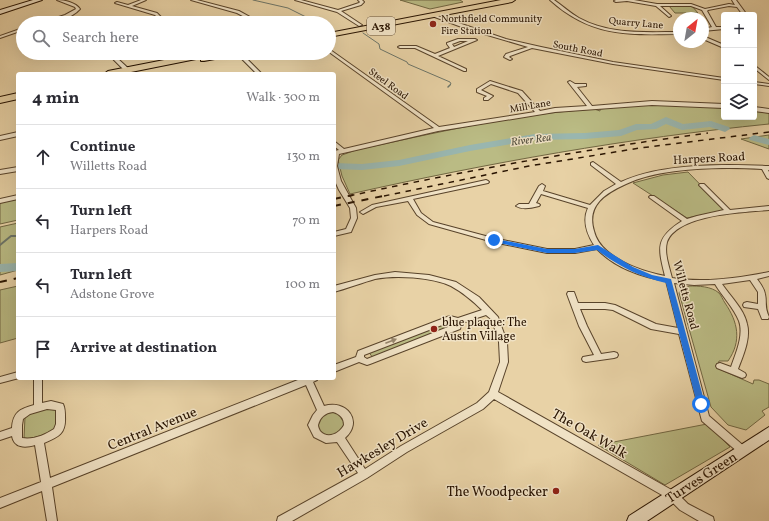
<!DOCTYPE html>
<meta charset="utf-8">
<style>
body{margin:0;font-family:Vollkorn,serif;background:#f7f7f7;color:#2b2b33}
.controls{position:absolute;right:12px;top:12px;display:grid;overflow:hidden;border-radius:4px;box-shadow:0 4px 16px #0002}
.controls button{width:36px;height:36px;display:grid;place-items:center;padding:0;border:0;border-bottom:1px solid #e1e1e2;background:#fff;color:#2b2b33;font:20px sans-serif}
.compass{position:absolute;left:673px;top:12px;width:36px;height:36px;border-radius:50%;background:#fff;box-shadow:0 4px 16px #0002;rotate:31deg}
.stop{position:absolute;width:12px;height:12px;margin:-9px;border:3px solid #1a73e8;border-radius:50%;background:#fff}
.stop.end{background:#1a73e8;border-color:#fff;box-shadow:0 1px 4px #0008}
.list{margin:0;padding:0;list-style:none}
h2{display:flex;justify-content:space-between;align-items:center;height:52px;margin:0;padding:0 16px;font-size:17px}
h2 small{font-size:13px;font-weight:400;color:#7c7c81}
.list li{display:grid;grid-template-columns:26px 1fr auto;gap:12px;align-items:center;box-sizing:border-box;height:64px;padding:0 16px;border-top:1px solid #e1e1e2}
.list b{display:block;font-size:15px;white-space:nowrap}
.list p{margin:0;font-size:13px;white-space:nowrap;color:#7c7c81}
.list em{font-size:13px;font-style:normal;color:#7c7c81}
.icon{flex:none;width:22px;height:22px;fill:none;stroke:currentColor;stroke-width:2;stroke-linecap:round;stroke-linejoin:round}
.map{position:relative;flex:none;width:769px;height:521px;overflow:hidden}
.search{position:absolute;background:#fff;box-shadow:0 4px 16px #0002;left:16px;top:16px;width:320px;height:44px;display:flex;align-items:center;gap:10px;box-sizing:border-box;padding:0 14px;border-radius:22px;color:#7c7c81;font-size:15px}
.panel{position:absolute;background:#fff;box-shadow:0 4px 16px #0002;left:16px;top:72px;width:320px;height:308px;border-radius:4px}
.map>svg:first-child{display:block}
.green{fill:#babb84;stroke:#716742}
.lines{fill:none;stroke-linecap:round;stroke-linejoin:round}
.stream-far2{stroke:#6c7569;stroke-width:1}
.stream-far1{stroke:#6c7569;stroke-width:1.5}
.stream{stroke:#6c7569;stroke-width:2}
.river{fill:#99b6af;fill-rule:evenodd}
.street-casing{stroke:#58432a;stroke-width:2}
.secondary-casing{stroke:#281300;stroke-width:2}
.highway-casing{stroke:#281300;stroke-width:2}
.street{fill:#f0e2c5;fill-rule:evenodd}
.secondary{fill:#f0e2c5;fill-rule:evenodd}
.highway{fill:#e8d2a6;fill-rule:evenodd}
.rail-far1{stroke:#281300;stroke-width:1.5;stroke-dasharray:5.5 5.5;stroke-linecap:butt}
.rail{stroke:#281300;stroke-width:2;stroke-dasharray:7 7;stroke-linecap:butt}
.oneway{fill:#96856c}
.route{fill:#1a73e8}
.poi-dot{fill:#8f2418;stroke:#f0e2c5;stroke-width:1.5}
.labels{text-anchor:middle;stroke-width:3;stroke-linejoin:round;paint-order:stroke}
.far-poi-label{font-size:10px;fill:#281300;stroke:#f0e2c5;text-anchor:start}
.far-street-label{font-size:10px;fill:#281300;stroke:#f0e2c5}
.shield{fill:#f0e2c5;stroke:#64513b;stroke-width:1}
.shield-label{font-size:11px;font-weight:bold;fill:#281300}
.far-water-label{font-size:11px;font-style:italic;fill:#504c3d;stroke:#f0e2c5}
.street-label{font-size:12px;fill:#281300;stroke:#f0e2c5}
.poi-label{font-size:12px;fill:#281300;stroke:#f0e2c5;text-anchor:start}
.near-street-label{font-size:14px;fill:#281300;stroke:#f0e2c5}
.near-poi-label{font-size:14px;fill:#281300;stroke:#f0e2c5;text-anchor:end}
</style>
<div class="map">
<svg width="769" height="521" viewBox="0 0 769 521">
<rect width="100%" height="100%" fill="#e8d2a6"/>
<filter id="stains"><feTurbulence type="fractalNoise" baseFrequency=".005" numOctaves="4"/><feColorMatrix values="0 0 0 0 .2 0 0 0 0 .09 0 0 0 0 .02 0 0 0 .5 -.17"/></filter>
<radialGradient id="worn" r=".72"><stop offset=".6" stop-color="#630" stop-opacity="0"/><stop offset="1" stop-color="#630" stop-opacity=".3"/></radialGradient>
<g class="green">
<polygon points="400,0 460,0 463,2 430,9"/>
<polygon points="669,6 692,6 698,13 675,13"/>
<path d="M645,104l79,4v9h30v-6l15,2v11c-141,14 -281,39 -419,70l-8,-18 -4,-16 4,-5 14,-5c79,-17 158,-36 238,-41l6,2v-2z"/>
<polygon points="769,135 769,149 741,139"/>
<polygon points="688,172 725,210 687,218 633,183 663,175"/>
<polygon points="18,198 18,220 0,224 0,203"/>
<polygon points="18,223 18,270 0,275 0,227"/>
<polygon points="18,286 18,338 0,343 0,290"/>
<path d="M689,286c9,0 22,0 30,7 2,2 4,7 6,10 13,19 17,38 3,58h-9l-2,7 36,16 1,-4h5l10,4v23l-7,4 3,4 -19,15 -18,-5 -17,-18 -32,-114 1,-2z"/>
<polygon points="451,321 455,323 454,325 373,358 368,351"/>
<polygon points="56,408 57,428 51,433 28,439 24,438 25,417 38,409"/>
<polygon points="328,411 342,413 346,425 332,437 318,432 317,420"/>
<polygon points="707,424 730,447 665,485 598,445"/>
</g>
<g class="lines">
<g class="stream-far2">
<polyline points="253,0 288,8 306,17"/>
<polyline points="309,19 311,20"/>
<polyline points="363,33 379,44 380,49 407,62 408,64 450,82 451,84 449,86"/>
</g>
<polyline class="stream-far1" points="448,87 450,85"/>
<polyline class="stream" points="0,245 11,236 18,236"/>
<g class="river">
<polygon points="666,117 683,124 711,121 729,127 730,129 725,132 710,127 682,130 666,124 656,129 637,130 621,136 585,139 535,140 470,151 399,166 362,170 334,169 334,163 362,164 399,160 470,145 535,134 585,133 619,130 636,124 651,124"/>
<polygon points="754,135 769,139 769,145 750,140 749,138"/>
<polygon points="18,263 18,271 0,272 0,264"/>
</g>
<g class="street-casing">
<g id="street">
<path d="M57,0c8,0 19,3 23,9 -9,10 -27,14 -40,14l25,-8 11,-6 -1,-2z"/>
<polygon points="141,0 146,0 132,6 157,13 162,18 170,20 170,22 164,23 166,21 160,21 159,23 155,23 159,19 155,15 115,3 117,2 128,5"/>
<polygon points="191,0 197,0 239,11 261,23 256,23 237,13"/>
<polygon points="295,0 301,0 338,10 359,3 360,2 358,0 362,0 364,2 361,5 341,11 362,25 359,26 337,12"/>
<path d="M550,0h4c9,6 16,13 25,18 31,17 67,14 100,14v2c-51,1 -88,3 -129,-34z"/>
<polygon points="616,0 634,0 657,4 691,4 705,9 729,4 735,5 732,0 736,0 747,15 743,15 737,7 729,6 708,10 707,11 716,27 724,27 724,29 703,31 703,29 712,27 702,10 691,6 660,6 670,15 671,16 669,17 656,6 627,1 616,2 614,1"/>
<polygon points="432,14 506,39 541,47 613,62 724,78 724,80 613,64 532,48 510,56 509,57 512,59 510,60 504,57 506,54 528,47 467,29 432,16"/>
<polygon points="23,28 23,30 0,38 0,36"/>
<polygon points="703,36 724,45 724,48 703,39"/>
<path d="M458,39h17l2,1 -39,16 28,13v2h-2l-49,-23h-15l-2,-1 2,-1h16l19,8 15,-6 -3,-4v-1zM460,41h8l-14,6 -2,-3z"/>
<polygon points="329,49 439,127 535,112 518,93 491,84 481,90 493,96 488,100 484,100 484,98 487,96 477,92 477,89 490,81 522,91 540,111 555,108 587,106 568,82 570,81 575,84 586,84 586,86 577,87 592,106 652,101 724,104 724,108 652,105 555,112 438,131 339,154 337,166 341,181 356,208 357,218 351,232 334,236 334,232 346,229 351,218 350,208 339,190 335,181 334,151 339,150 334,146 334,141 344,149 434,128 329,52"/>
<polygon points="115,53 119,53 116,57 129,69 129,71 125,71 112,58 112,57"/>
<polygon points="236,53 241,53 262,74 257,74"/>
<polygon points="754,65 769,77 769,80 754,68"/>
<polygon points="754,82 769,84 769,86 754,84"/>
<polygon points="754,107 769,109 769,113 754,111"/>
<polygon points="18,132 18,136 0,140 0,136"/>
<path d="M593,162l28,20c40,-19 104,-18 148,-16v4h-1l1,2v7l-2,-1 -5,-9c-40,-2 -99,-2 -136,15 -20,9 -40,21 -32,47 2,8 6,14 13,20 15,13 38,21 58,25 -7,-28 -10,-38 17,-55l-32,-23 -1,-1 1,-1h4l33,23 10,-3 27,-6 -25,-25 1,-1h4l26,26 39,-4v4c-24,2 -92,4 -102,32 -3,11 2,24 5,36 32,5 66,0 97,-6v4l-12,3c3,4 7,9 8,15 2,9 -1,12 4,23l-1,2h-6l-4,-10 -14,-2 -1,-2 1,-2 3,-1 11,2v-12l-8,-12 -28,4c8,12 22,25 25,40 4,14 -4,32 -9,45l7,4 1,2 -1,2 -3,1 -25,-10 -1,-2 1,-2 3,-1 11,4c5,-14 13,-32 8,-46 -5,-13 -17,-25 -24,-37l-21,1 -20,-2 35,133 36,31 2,3 -2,3 -3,1 -3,-1 -37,-32 -23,-87 -28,-5 -38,-19 -8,-1h-25l7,17 14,28 13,-2 3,1 1,2 -1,2 -3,1 -28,4 -3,-1 -1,-2 1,-2 11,-2 -15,-29 -12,-32 1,-2h6l4,11h27l10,2 41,19 22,4 -12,-47c-24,-4 -51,-13 -69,-32l-22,4h-28l-54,-11 -64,-18 -12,-9 -9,-14 -32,6 -13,7 -3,-2 12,-7 114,-25 2,1 1,1 -1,1 -75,16 8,14 12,9 60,16 54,11h28l19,-4c-7,-11 -12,-24 -6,-37l-47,-14 -5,9 3,1 1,1 -1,1c-7,2 -17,4 -23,0l3,-2h10l10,-18 3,-2 3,2 -2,5 47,14 14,-14 12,-7 -25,-19v-2z"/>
<polygon points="18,167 18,171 0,174 0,170"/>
<polygon points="18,195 18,199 0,203 0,199"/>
<path d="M395,272l34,3 27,7 23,15 19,20 9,25 1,20 -10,30 179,101 11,11 25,13 1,4h-15l-19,-11 -11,-11 -175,-100 -11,10 -76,43 -40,26 -75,43h-15l1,-4 80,-44 -21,-31 -11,1 -12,-6 -6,-12 5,-10 4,-5 -11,-25 -254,102 5,34h-10l-5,-30 -42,17v-10l41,-16 -6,-37c-10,3 -21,3 -23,-9l-12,4v-8l12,-4c1,-16 8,-19 22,-23v-27h8v25l9,-2 12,3c2,4 2,9 2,13 1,17 -7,20 -21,26l6,35 253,-100h15l-1,2 -4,2 11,24c22,-7 40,15 21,32l20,31 36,-23 76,-43 12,-11 11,-30 -1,-20 -7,-22 -6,-5 -24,8 -2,6 -90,35 -3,1 -8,-3 -25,10v-7l22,-8 2,-6 89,-34 3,-1 8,2 24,-8c-9,-9 -20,-18 -31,-24 -20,-9 -55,-11 -76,-7 -14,4 -27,9 -41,13v-6l41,-11zM450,322l4,1 -1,2 -86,34 -3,-2v-2zM47,409l9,1v14l-2,5c-9,6 -21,11 -32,9v-13l1,-6 7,-5zM333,412c7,2 11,6 11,13 -4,8 -16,15 -24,6 -1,-2 -2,-4 -2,-6 2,-8 7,-12 15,-13z"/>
<polygon points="18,372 18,378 19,378 0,383 0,377"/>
</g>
</g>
<g class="secondary-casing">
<g id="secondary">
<polygon points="33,0 42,0 0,14 0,10"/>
<polygon points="769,427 769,440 647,521 627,521 629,516"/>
</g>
</g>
<g class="highway-casing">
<g id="highway">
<polygon points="501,0 515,0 512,2 329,37 329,33"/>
<polygon points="200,53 216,53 215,54 240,53 236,55 204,61 201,61 201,58 121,74 104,74 108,71"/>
<polygon points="18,93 18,99 0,103 0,97"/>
</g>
</g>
<use href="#street" class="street"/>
<use href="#secondary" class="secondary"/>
<use href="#highway" class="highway"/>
<g class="rail-far1">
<path d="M349,196c119,-26 238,-47 359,-63"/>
<polyline points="384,196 529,166 640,148 769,132"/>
</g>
<g class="rail">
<polyline points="334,199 353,195"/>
<polyline points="334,206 388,195"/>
<polyline points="0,282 18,278"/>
</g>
</g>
<defs><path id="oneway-solid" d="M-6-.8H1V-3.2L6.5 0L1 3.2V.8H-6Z"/></defs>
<use class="oneway" href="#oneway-solid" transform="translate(391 341) rotate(-21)"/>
<path class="route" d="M491,238l56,11h28l23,-4 35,22 19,8 19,4 34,125 -1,3 -3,1 -4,-4 -31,-121c-26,-6 -48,-17 -69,-33l-22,3h-28l-53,-11 -4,-2z"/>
<g class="poi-dot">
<circle cx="433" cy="24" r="4"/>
<circle cx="434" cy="329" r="4"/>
<circle cx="556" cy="491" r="4"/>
</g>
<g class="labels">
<g class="far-poi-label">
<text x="441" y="22">Northfield Community<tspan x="441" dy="12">Fire Station</tspan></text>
</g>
<g class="far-street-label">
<text transform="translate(636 22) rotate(5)" y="4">Quarry Lane</text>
<text transform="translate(578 48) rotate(11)" y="4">South Road</text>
<text transform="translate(389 83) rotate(36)" y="4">Steel Road</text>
<text transform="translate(530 105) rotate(-10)" y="4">Mill Lane</text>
</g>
<rect class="shield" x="367" y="17" width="28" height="18" rx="3"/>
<g class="shield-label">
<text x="381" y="30">A38</text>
</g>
<g class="far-water-label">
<text transform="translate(531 139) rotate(-7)" y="4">River Rea</text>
</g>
<g class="street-label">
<text transform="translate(709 158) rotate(-3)" y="4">Harpers Road</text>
<text transform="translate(686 295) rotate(75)" y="4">Willetts Road</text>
</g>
<g class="poi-label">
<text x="442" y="326">blue plaque: The<tspan x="442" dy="14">Austin Village</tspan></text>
</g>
<g class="near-street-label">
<text transform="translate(152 428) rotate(-22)" y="5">Central Avenue</text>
<text transform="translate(590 433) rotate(30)" y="5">The Oak Walk</text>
<text transform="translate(382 447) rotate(-31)" y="5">Hawkesley Drive</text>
<text transform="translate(701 477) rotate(-33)" y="5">Turves Green</text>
</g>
<g class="near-poi-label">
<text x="548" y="496">The Woodpecker</text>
</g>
</g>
<rect width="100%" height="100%" filter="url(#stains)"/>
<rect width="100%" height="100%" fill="url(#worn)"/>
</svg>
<div class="controls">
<button>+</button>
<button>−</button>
<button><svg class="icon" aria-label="layers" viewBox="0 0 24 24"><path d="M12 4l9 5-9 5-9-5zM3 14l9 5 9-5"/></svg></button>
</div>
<svg class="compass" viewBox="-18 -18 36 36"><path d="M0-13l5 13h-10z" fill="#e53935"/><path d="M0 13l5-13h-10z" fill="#7c7c81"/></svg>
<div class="stop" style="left:701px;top:404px"></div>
<div class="stop end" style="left:494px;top:240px"></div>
<div class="search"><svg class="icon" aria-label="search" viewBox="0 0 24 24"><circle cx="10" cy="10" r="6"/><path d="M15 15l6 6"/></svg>Search here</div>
<section class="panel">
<h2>4 min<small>Walk · 300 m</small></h2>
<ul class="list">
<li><svg class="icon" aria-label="ahead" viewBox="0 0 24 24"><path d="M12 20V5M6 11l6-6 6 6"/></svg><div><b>Continue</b><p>Willetts Road</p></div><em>130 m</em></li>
<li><svg class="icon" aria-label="left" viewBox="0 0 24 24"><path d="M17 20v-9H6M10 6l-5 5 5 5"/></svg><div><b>Turn left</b><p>Harpers Road</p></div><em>70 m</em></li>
<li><svg class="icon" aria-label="left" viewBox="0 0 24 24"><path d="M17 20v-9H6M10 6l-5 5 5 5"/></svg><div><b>Turn left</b><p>Adstone Grove</p></div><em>100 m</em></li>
<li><svg class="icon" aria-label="arrive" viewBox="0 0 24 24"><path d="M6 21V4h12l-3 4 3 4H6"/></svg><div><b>Arrive at destination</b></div></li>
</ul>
</section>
</div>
